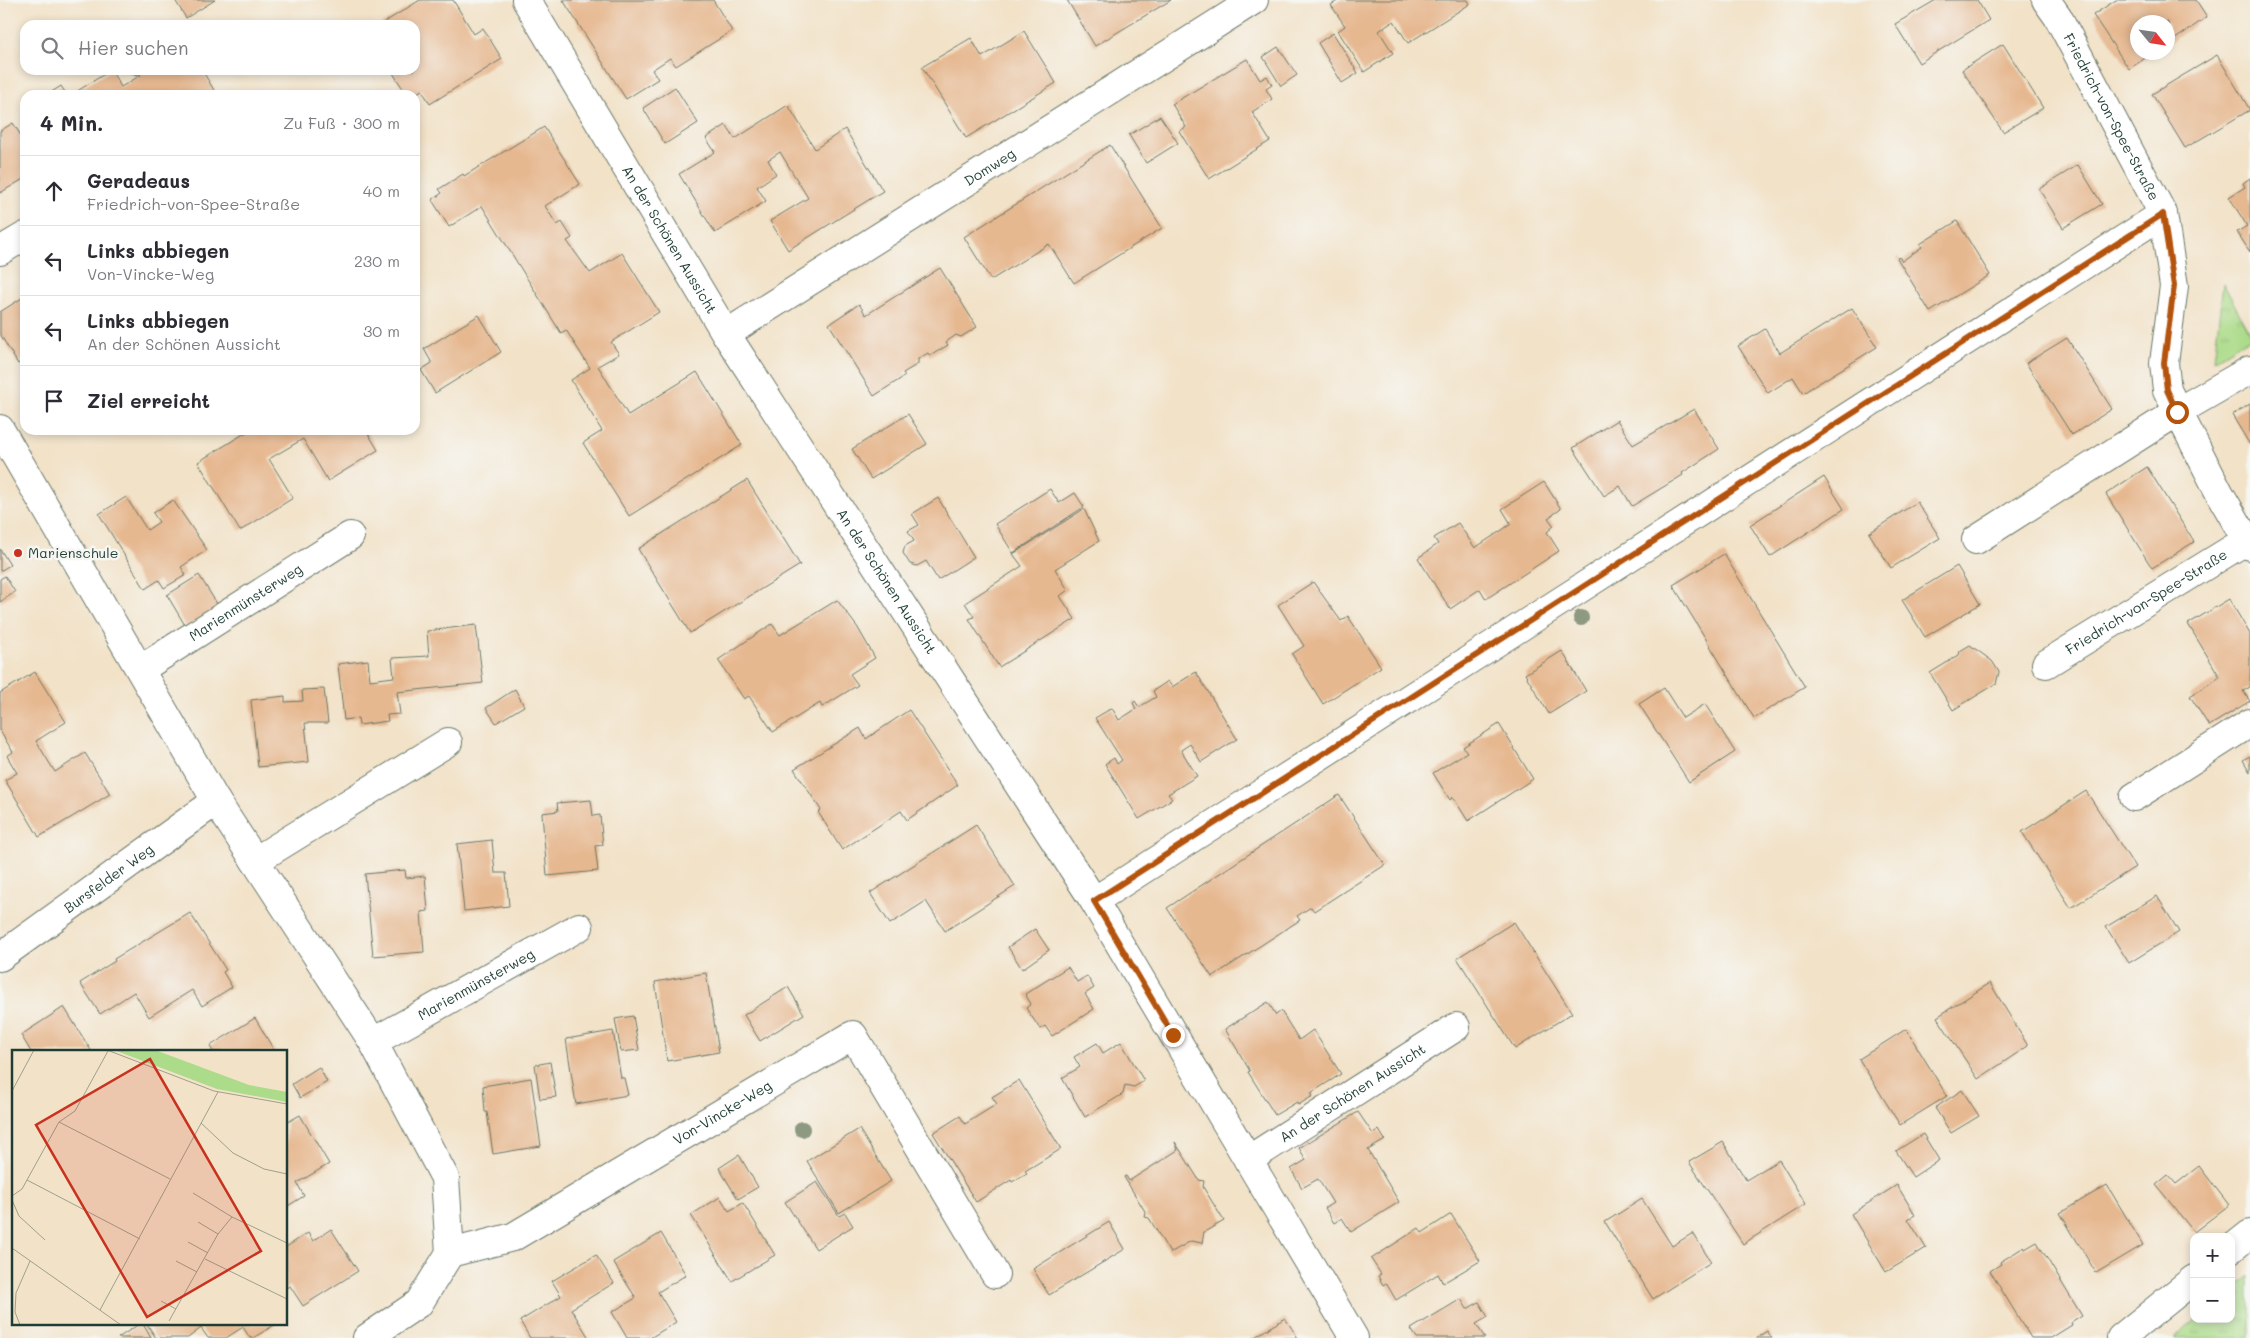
<!DOCTYPE html>
<html lang="de">
<meta charset="utf-8">
<style>
body{margin:0;font-family:Mali,sans-serif;background:#f7f7f7;color:#2b2b33}
.controls{position:absolute;right:15px;bottom:15px;display:grid;overflow:hidden;border-radius:10px;box-shadow:0 2px 8px #0003}
.controls button{width:45px;height:45px;display:grid;place-items:center;padding:0;border:0;border-bottom:1px solid #e1e1e2;background:#fff;color:#2b2b33;font:25px sans-serif}
.compass{position:absolute;left:2130px;top:15px;width:45px;height:45px;border-radius:50%;background:#fff;box-shadow:0 2px 8px #0003;rotate:120deg}
.stop{position:absolute;width:15px;height:15px;margin:-11px;border:4px solid #b45309;border-radius:50%;background:#fff}
.stop.end{background:#b45309;border-color:#fff;box-shadow:0 1px 5px #0008}
.list{margin:0;padding:0;list-style:none}
h2{display:flex;justify-content:space-between;align-items:center;height:65px;margin:0;padding:0 20px;font-size:21px}
h2 small{font-size:16px;font-weight:400;color:#7c7c81}
.list li{display:grid;grid-template-columns:32px 1fr auto;gap:15px;align-items:center;box-sizing:border-box;height:70px;padding:0 20px;border-top:1px solid #e1e1e2}
.list b{display:block;font-size:19px;white-space:nowrap}
.list p{margin:0;font-size:16px;white-space:nowrap;color:#7c7c81}
.list em{font-size:16px;font-style:normal;color:#7c7c81}
.icon{flex:none;width:28px;height:28px;fill:none;stroke:currentColor;stroke-width:2;stroke-linecap:round;stroke-linejoin:round}
.map{position:relative;flex:none;width:2250px;height:1338px;overflow:hidden}
.search{position:absolute;background:#fff;box-shadow:0 2px 8px #0003;left:20px;top:20px;width:400px;height:55px;display:flex;align-items:center;gap:12px;box-sizing:border-box;padding:0 18px;border-radius:15px;color:#7c7c81;font-size:19px}
.panel{position:absolute;background:#fff;box-shadow:0 2px 8px #0003;left:20px;top:90px;width:400px;height:345px;border-radius:15px}
.map>svg:first-child{display:block}
.grass{fill:url(#grass-tufts);stroke:#668c5e}
.building{fill:#e6b890}
.lines{fill:none;stroke-linecap:round;stroke-linejoin:round}
.minor-casing{stroke:#697768;stroke-width:30}
.minor{stroke:#fff;stroke-width:28}
.tree{fill:#8d9980}
.route{stroke:#b45309;stroke-width:6}
.poi-dot{fill:#c8321e;stroke:#f6f6f2;stroke-width:2}
.labels{text-anchor:middle;stroke-width:5;stroke-linejoin:round;paint-order:stroke}
.street-label{font-size:14px;fill:#1f3d34;stroke:#f6f6f2}
.poi-label{font-size:14px;fill:#1f3d34;stroke:#f6f6f2;text-anchor:start}
.inset-road{fill:none;stroke:#9ea08d;stroke-width:1}
.view{fill:#c8321e;fill-opacity:0.15;stroke:#c8321e;stroke-width:2.5}
.inset-edge{fill:none;stroke:#1f3d34;stroke-width:2.5}
</style>
<div class="map">
<svg width="2250" height="1338" viewBox="0 0 2250 1338">
<defs>
<pattern id="grass-tufts" width="24" height="20" patternUnits="userSpaceOnUse" patternTransform="scale(1.25)"><rect width="24" height="20" fill="#acdb89"/><path d="M3 7l-1-3M5 7V3M7 7l1-3M15 17l-1-3M17 17v-4M19 17l1-3" fill="none" stroke="#94bd77"/></pattern>
</defs>
<rect width="100%" height="100%" fill="#f6f6f2"/>
<filter id="ink" filterUnits="userSpaceOnUse"><feTurbulence type="fractalNoise" baseFrequency=".02" numOctaves="2"/><feDisplacementMap in="SourceGraphic" scale="10" xChannelSelector="R" yChannelSelector="G"/><feConvolveMatrix kernelMatrix="1 2 1 2 8 2 1 2 1" color-interpolation-filters="sRGB"/></filter>
<filter id="wash" filterUnits="userSpaceOnUse"><feTurbulence type="fractalNoise" baseFrequency=".0096" numOctaves="4" result="noise"/><feDisplacementMap in="SourceGraphic" scale="20" xChannelSelector="R" yChannelSelector="G"/><feGaussianBlur stdDeviation="1.12" result="paint"/><feColorMatrix in="noise" values="0 0 0 0 0 0 0 0 0 0 0 0 0 0 0 0 0 1.4 0 .05"/><feComposite in="paint" operator="in"/></filter>
<g filter="url(#wash)">
<rect width="100%" height="100%" fill="#f2e2c8"/>
<g class="grass">
<polygon points="2223,283 2250,334 2250,338 2214,360"/>
<polygon points="2250,1276 2250,1338 2174,1338 2197,1319 2231,1319 2231,1292"/>
</g>
<g id="blocks">
<g class="building">
<polygon points="175,0 215,0 186,18"/>
<polygon points="420,0 453,0 474,34 483,28 502,59 430,104 422,90 414,95 407,95 391,70 415,70 415,25 380,25"/>
<polygon points="563,0 713,0 732,31 676,66 670,58 652,70 658,79 626,99"/>
<polygon points="1067,0 1171,0 1095,46"/>
<polygon points="1339,0 1468,0 1470,4 1408,43 1394,21 1379,31 1393,53 1364,72 1338,31 1345,26 1331,5"/>
<polygon points="1936,0 1977,0 1989,20 1919,63 1895,24"/>
<polygon points="2116,0 2196,0 2207,17 2168,44 2168,22 2138,22 2138,52 2154,52 2129,69 2093,15"/>
<polygon points="1024,31 1056,83 966,138 922,67 971,38 982,57"/>
<polygon points="1333,33 1358,73 1342,83 1318,43"/>
<polygon points="2003,44 2043,108 2003,132 1962,70"/>
<polygon points="1278,47 1297,75 1281,86 1263,57"/>
<polygon points="2217,55 2250,110 2185,148 2152,94"/>
<polygon points="1247,59 1260,80 1267,76 1272,85 1266,89 1272,99 1252,112 1270,141 1209,179 1179,131 1186,127 1172,104"/>
<polygon points="111,70 121,87 141,75 132,74 129,70 202,70 217,95 71,95"/>
<polygon points="61,86 67,95 47,95"/>
<polygon points="675,87 698,123 665,144 643,108"/>
<polygon points="788,105 815,149 845,129 883,191 788,250 770,221 808,198 780,152 768,160 776,174 757,187 766,201 715,233 679,174 715,152 706,138 726,125 735,139"/>
<polygon points="1160,116 1178,143 1146,163 1129,135"/>
<polygon points="13,123 25,142 25,178 0,193 0,131"/>
<polygon points="544,127 580,184 545,206 557,225 562,222 572,238 567,241 590,273 622,253 659,312 611,342 619,354 598,366 628,415 697,372 742,445 629,516 583,443 602,431 571,380 590,368 566,330 561,333 482,206 449,227 432,200 442,193 439,189 463,174 464,176"/>
<polygon points="1110,145 1162,228 1074,283 1049,244 991,280 964,237"/>
<polygon points="2078,165 2102,204 2063,228 2039,189"/>
<polygon points="2250,178 2250,252 2237,232 2247,226 2229,197 2245,187 2243,183"/>
<polygon points="1957,221 1990,275 1930,312 1897,258 1899,257 1902,261 1922,247 1920,244"/>
<polygon points="940,268 977,327 961,337 956,335 946,342 948,345 930,356 928,353 918,359 918,364 903,373 905,376 874,396 829,324 859,304 866,315"/>
<polygon points="25,296 25,359 18,364 0,334 0,312"/>
<polygon points="1852,308 1877,347 1803,393 1793,377 1768,393 1738,346 1765,329 1780,353"/>
<polygon points="479,315 501,352 435,393 421,370 432,363 424,349"/>
<polygon points="2067,338 2112,409 2072,435 2026,363"/>
<polygon points="2250,404 2250,445 2232,415"/>
<polygon points="1694,409 1719,449 1682,473 1683,475 1632,506 1620,486 1604,496 1573,448 1617,420 1633,445"/>
<polygon points="908,414 927,444 871,479 852,449"/>
<polygon points="250,430 366,430 378,450 328,481 303,439 269,459 293,498 240,531 198,462"/>
<polygon points="2147,467 2194,542 2152,568 2106,494"/>
<polygon points="1824,477 1844,509 1770,557 1750,525"/>
<polygon points="747,480 800,565 690,633 638,549"/>
<polygon points="1544,482 1561,509 1548,518 1554,526 1547,532 1559,551 1486,599 1480,589 1450,609 1418,558 1438,544 1434,538 1458,523 1475,548 1511,524 1502,509"/>
<polygon points="1050,489 1059,503 1075,493 1084,507 1013,553 995,524"/>
<polygon points="126,497 147,530 159,522 153,513 173,500 207,550 181,567 186,575 164,588 159,580 145,589 99,514"/>
<polygon points="938,498 974,557 938,580 926,561 917,566 910,564 903,553 905,546 914,541 908,531 919,525 912,514"/>
<polygon points="1917,502 1940,538 1891,568 1869,533"/>
<polygon points="1084,509 1099,541 1055,569 1068,590 1060,596 1075,619 999,667 969,619 974,617 965,603 1022,566 1013,554"/>
<polygon points="0,549 10,565 0,571"/>
<polygon points="1724,554 1805,687 1754,718 1673,585"/>
<polygon points="1957,566 1980,604 1925,637 1902,600"/>
<polygon points="199,575 219,607 186,627 167,595"/>
<polygon points="5,576 15,592 0,602 0,579"/>
<polygon points="1313,582 1341,621 1348,616 1381,667 1323,704 1292,654 1304,646 1278,605"/>
<polygon points="2229,599 2250,634 2250,687 2243,691 2250,701 2209,726 2190,696 2220,677 2188,624"/>
<polygon points="837,600 858,628 875,658 850,674 858,685 822,707 820,703 773,732 749,696 744,699 718,660 772,624 780,635"/>
<polygon points="476,625 483,683 397,692 400,714 387,715 388,721 359,725 358,718 344,720 338,664 368,660 370,680 394,677 392,658 429,656 427,631"/>
<polygon points="1970,645 1992,661 1999,672 1996,684 1953,710 1930,673 1959,655 1960,651"/>
<polygon points="1562,651 1586,691 1549,714 1525,674"/>
<polygon points="35,672 66,722 36,741 55,772 85,753 110,794 39,837 5,780 17,773 7,756 13,752 0,731 0,693"/>
<polygon points="1196,672 1237,739 1201,762 1190,744 1181,750 1197,776 1168,794 1172,799 1139,819 1105,764 1114,758 1117,764 1122,760 1095,718 1112,708 1119,720 1136,709 1133,703 1135,701 1139,707 1156,697 1153,691 1168,681 1172,687"/>
<polygon points="1664,688 1683,718 1705,704 1735,752 1689,782 1639,704"/>
<polygon points="324,689 328,723 305,723 309,762 258,767 251,700 285,696 285,702 303,701 302,690"/>
<polygon points="515,689 524,706 496,723 486,708"/>
<polygon points="909,710 958,785 907,820 901,811 842,850 818,812 821,810 794,769 860,728 866,739"/>
<polygon points="1499,724 1533,779 1468,821 1453,797 1450,800 1433,773 1467,752 1463,747"/>
<polygon points="2250,756 2250,772 2243,760"/>
<polygon points="2086,791 2135,867 2071,908 2022,832"/>
<polygon points="1339,795 1385,865 1314,911 1311,907 1297,916 1300,920 1212,977 1167,908"/>
<polygon points="591,800 593,816 600,815 603,845 595,846 598,871 547,876 542,813 558,811 557,803"/>
<polygon points="976,825 1015,886 945,931 926,901 890,924 870,893"/>
<polygon points="492,840 495,873 506,873 509,906 464,911 457,844"/>
<polygon points="405,870 406,878 425,876 428,911 421,912 424,952 373,956 365,874"/>
<polygon points="2157,896 2179,932 2129,963 2106,927"/>
<polygon points="190,913 226,970 223,972 232,987 202,1006 192,990 149,1017 134,992 100,1014 80,983 115,961 114,959"/>
<polygon points="1514,922 1572,1013 1515,1049 1457,958"/>
<polygon points="1035,929 1049,950 1022,969 1008,947"/>
<polygon points="1068,967 1077,982 1087,976 1094,988 1085,994 1094,1009 1052,1036 1045,1026 1040,1029 1026,1008 1031,1004 1025,994"/>
<polygon points="706,973 719,1052 667,1061 655,982"/>
<polygon points="1990,983 2028,1046 1978,1079 1937,1017"/>
<polygon points="788,987 804,1014 760,1041 744,1015"/>
<polygon points="1268,1002 1276,1015 1281,1011 1299,1040 1313,1030 1341,1074 1311,1093 1313,1096 1298,1105 1297,1102 1275,1115 1248,1072 1250,1071 1225,1029"/>
<polygon points="64,1007 92,1052 31,1052 21,1035"/>
<polygon points="633,1016 639,1050 621,1052 615,1019"/>
<polygon points="255,1018 275,1052 213,1052 210,1046"/>
<polygon points="1906,1029 1947,1096 1900,1125 1859,1059"/>
<polygon points="613,1031 621,1078 624,1078 628,1095 576,1104 566,1039"/>
<polygon points="1121,1042 1144,1081 1134,1087 1125,1085 1123,1094 1085,1117 1062,1078 1080,1067 1074,1057 1097,1043 1103,1053"/>
<polygon points="550,1062 556,1097 540,1099 535,1065"/>
<polygon points="319,1067 327,1082 300,1098 292,1084"/>
<polygon points="531,1078 541,1146 493,1154 487,1112 485,1112 483,1086"/>
<polygon points="1019,1080 1061,1149 1025,1171 1027,1173 1012,1182 1011,1180 976,1202 933,1133 960,1116 965,1124 997,1104 992,1097"/>
<polygon points="1962,1090 1979,1116 1951,1133 1935,1108"/>
<polygon points="1358,1112 1373,1134 1379,1130 1385,1140 1368,1150 1399,1202 1351,1232 1342,1218 1334,1223 1325,1208 1333,1203 1318,1179 1302,1188 1291,1169 1306,1160 1299,1148"/>
<polygon points="300,1115 329,1164 297,1183 304,1196 286,1207 286,1123"/>
<polygon points="859,1129 891,1181 839,1213 807,1161"/>
<polygon points="1923,1134 1939,1160 1913,1177 1896,1151"/>
<polygon points="1175,1142 1199,1180 1204,1181 1203,1187 1224,1221 1204,1232 1202,1243 1191,1241 1170,1253 1149,1218 1145,1217 1146,1213 1124,1177 1126,1176 1129,1181 1178,1150"/>
<polygon points="1723,1142 1746,1180 1779,1160 1806,1204 1743,1244 1689,1162"/>
<polygon points="739,1155 758,1187 738,1199 719,1168"/>
<polygon points="2199,1166 2229,1205 2194,1232 2156,1185 2168,1175 2176,1184"/>
<polygon points="817,1182 839,1216 845,1213 853,1226 816,1249 785,1202"/>
<polygon points="1897,1185 1915,1215 1908,1219 1926,1248 1886,1272 1851,1214"/>
<polygon points="2107,1185 2143,1245 2096,1273 2060,1213"/>
<polygon points="720,1197 729,1211 743,1203 775,1255 732,1281 691,1215"/>
<polygon points="1642,1199 1672,1246 1693,1233 1711,1262 1653,1299 1605,1222"/>
<polygon points="1451,1214 1480,1261 1443,1283 1438,1274 1396,1300 1386,1283 1383,1285 1378,1276 1381,1274 1371,1259 1419,1228 1422,1233"/>
<polygon points="1109,1222 1125,1249 1049,1295 1033,1269"/>
<polygon points="331,1229 358,1271 303,1306 290,1286 286,1288 286,1247 308,1233 313,1241"/>
<polygon points="661,1233 686,1275 658,1292 676,1322 650,1338 627,1338 612,1312 636,1298 613,1262"/>
<polygon points="2037,1242 2082,1316 2071,1323 2072,1325 2051,1338 2031,1338 1990,1271 2001,1264 2000,1262 2024,1247 2025,1249"/>
<polygon points="596,1255 614,1283 571,1309 589,1338 530,1338 520,1321 561,1296 552,1281"/>
<polygon points="1461,1299 1467,1309 1479,1302 1488,1317 1476,1324 1485,1338 1417,1338 1411,1329"/>
<polygon points="1285,1318 1298,1338 1253,1338"/>
<polygon points="139,1324 143,1324 151,1338 118,1338"/>
<polygon points="147,1324 276,1324 253,1338 250,1338 243,1327 226,1338 208,1338 201,1328 188,1338 156,1338"/>
<polygon points="1767,1331 1772,1338 1756,1338"/>
</g>
</g>
</g>
<g filter="url(#ink)">
<use href="#blocks" fill-opacity="0" stroke="#697768" stroke-width="1"/>
<g class="lines">
<g class="minor-casing">
<g id="minor">
<path id="s1" d="M526,0l200,334 368,567 260,437"/>
<path id="s2" d="M2046,0l12,17 105,197 11,72 -10,77 3,27 53,104 30,52"/>
<polyline points="0,251 25,236"/>
<path id="s3" d="M726,334l528,-334"/>
<polyline points="0,429 216,801 373,1042 445,1178 450,1253"/>
<polyline points="1976,540 2177,412 2250,370"/>
<path id="s4" d="M2046,664l201,-124"/>
<path id="s5" d="M141,669l209,-133"/>
<polyline points="2134,797 2250,723"/>
<polyline points="255,861 448,742"/>
<polyline points="1094,901 2163,214"/>
<path id="s6" d="M0,957l216,-156"/>
<path id="s7" d="M373,1042l206,-115"/>
<path id="s8" d="M1248,1160l208,-133"/>
<polyline points="2231,1249 2250,1234"/>
<path id="s9" d="M367,1338l52,-35 31,-50 63,-16 340,-202 142,239"/>
<polyline points="2121,1338 2194,1279"/>
</g>
</g>
<use href="#minor" class="minor"/>
</g>
<g class="tree">
<circle cx="1581" cy="618" r="8"/>
<circle cx="802" cy="1129" r="8"/>
</g>
</g>
<g class="lines" filter="url(#ink)">
<polyline class="route" points="1173,1035 1094,901 2163,214 2174,286 2164,363 2167,390 2177,412"/>
</g>
<circle class="poi-dot" cx="18" cy="553" r="5"/>
<g class="labels">
<g class="street-label">
<text dy="5" stroke="none"><textPath href="#s2" startOffset="134">Friedrich-von-Spee-Straße</textPath></text>
<text dy="5" stroke="none"><textPath href="#s3" startOffset="312">Domweg</textPath></text>
<text dy="5" stroke="none"><textPath href="#s1" startOffset="279">An der Schönen Aussicht</textPath></text>
<text dy="5" stroke="none"><textPath href="#s1" startOffset="684">An der Schönen Aussicht</textPath></text>
<text dy="5" stroke="none"><textPath href="#s4" startOffset="118">Friedrich-von-Spee-Straße</textPath></text>
<text dy="5" stroke="none"><textPath href="#s5" startOffset="124">Marienmünsterweg</textPath></text>
<text dy="5" stroke="none"><textPath href="#s6" startOffset="134">Bursfelder Weg</textPath></text>
<text dy="5" stroke="none"><textPath href="#s7" startOffset="118">Marienmünsterweg</textPath></text>
<text dy="5" stroke="none"><textPath href="#s8" startOffset="124">An der Schönen Aussicht</textPath></text>
<text dy="5" stroke="none"><textPath href="#s9" startOffset="430">Von-Vincke-Weg</textPath></text>
</g>
<g class="poi-label">
<text x="28" y="558">Marienschule</text>
</g>
</g>
<g transform="translate(12 1050)">
<rect width="275" height="275" fill="#f2e2c8"/>
<path d="M102,0h41l94,35 38,7v10l-70,-13z" fill="#acdb89"/>
<path class="inset-road" d="M95,0l107,41 73,13M0,41l22,-41M47,72l111,57M189,73l32,30 31,16 23,5M15,130l113,59M181,143l39,24 55,26M0,146l10,-7 37,-67 16,-11 33,-60M0,150l7,16 26,24M186,172l20,12M176,192l20,11M0,198l109,77M193,209l82,40M164,211l21,11M149,251l15,8M88,260l118,-218M157,271l49,-87 14,-17M8,275l-5,-13 1,-19 14,-32"/>
<path class="view" d="M138,9l111,192 -114,66 -111,-192z"/>
<rect width="275" height="275" class="inset-edge"/>
</g>
</svg>
<div class="controls">
<button>+</button>
<button>−</button>
</div>
<svg class="compass" viewBox="-18 -18 36 36"><path d="M0-13l5 13h-10z" fill="#e53935"/><path d="M0 13l5-13h-10z" fill="#7c7c81"/></svg>
<div class="stop" style="left:2177px;top:412px"></div>
<div class="stop end" style="left:1173px;top:1035px"></div>
<div class="search"><svg class="icon" aria-label="search" viewBox="0 0 24 24"><circle cx="10" cy="10" r="6"/><path d="M15 15l6 6"/></svg>Hier suchen</div>
<section class="panel">
<h2>4 Min.<small>Zu Fuß · 300 m</small></h2>
<ul class="list">
<li><svg class="icon" aria-label="ahead" viewBox="0 0 24 24"><path d="M12 20V5M6 11l6-6 6 6"/></svg><div><b>Geradeaus</b><p>Friedrich-von-Spee-Straße</p></div><em>40 m</em></li>
<li><svg class="icon" aria-label="left" viewBox="0 0 24 24"><path d="M17 20v-9H6M10 6l-5 5 5 5"/></svg><div><b>Links abbiegen</b><p>Von-Vincke-Weg</p></div><em>230 m</em></li>
<li><svg class="icon" aria-label="left" viewBox="0 0 24 24"><path d="M17 20v-9H6M10 6l-5 5 5 5"/></svg><div><b>Links abbiegen</b><p>An der Schönen Aussicht</p></div><em>30 m</em></li>
<li><svg class="icon" aria-label="arrive" viewBox="0 0 24 24"><path d="M6 21V4h12l-3 4 3 4H6"/></svg><div><b>Ziel erreicht</b></div></li>
</ul>
</section>
</div>
